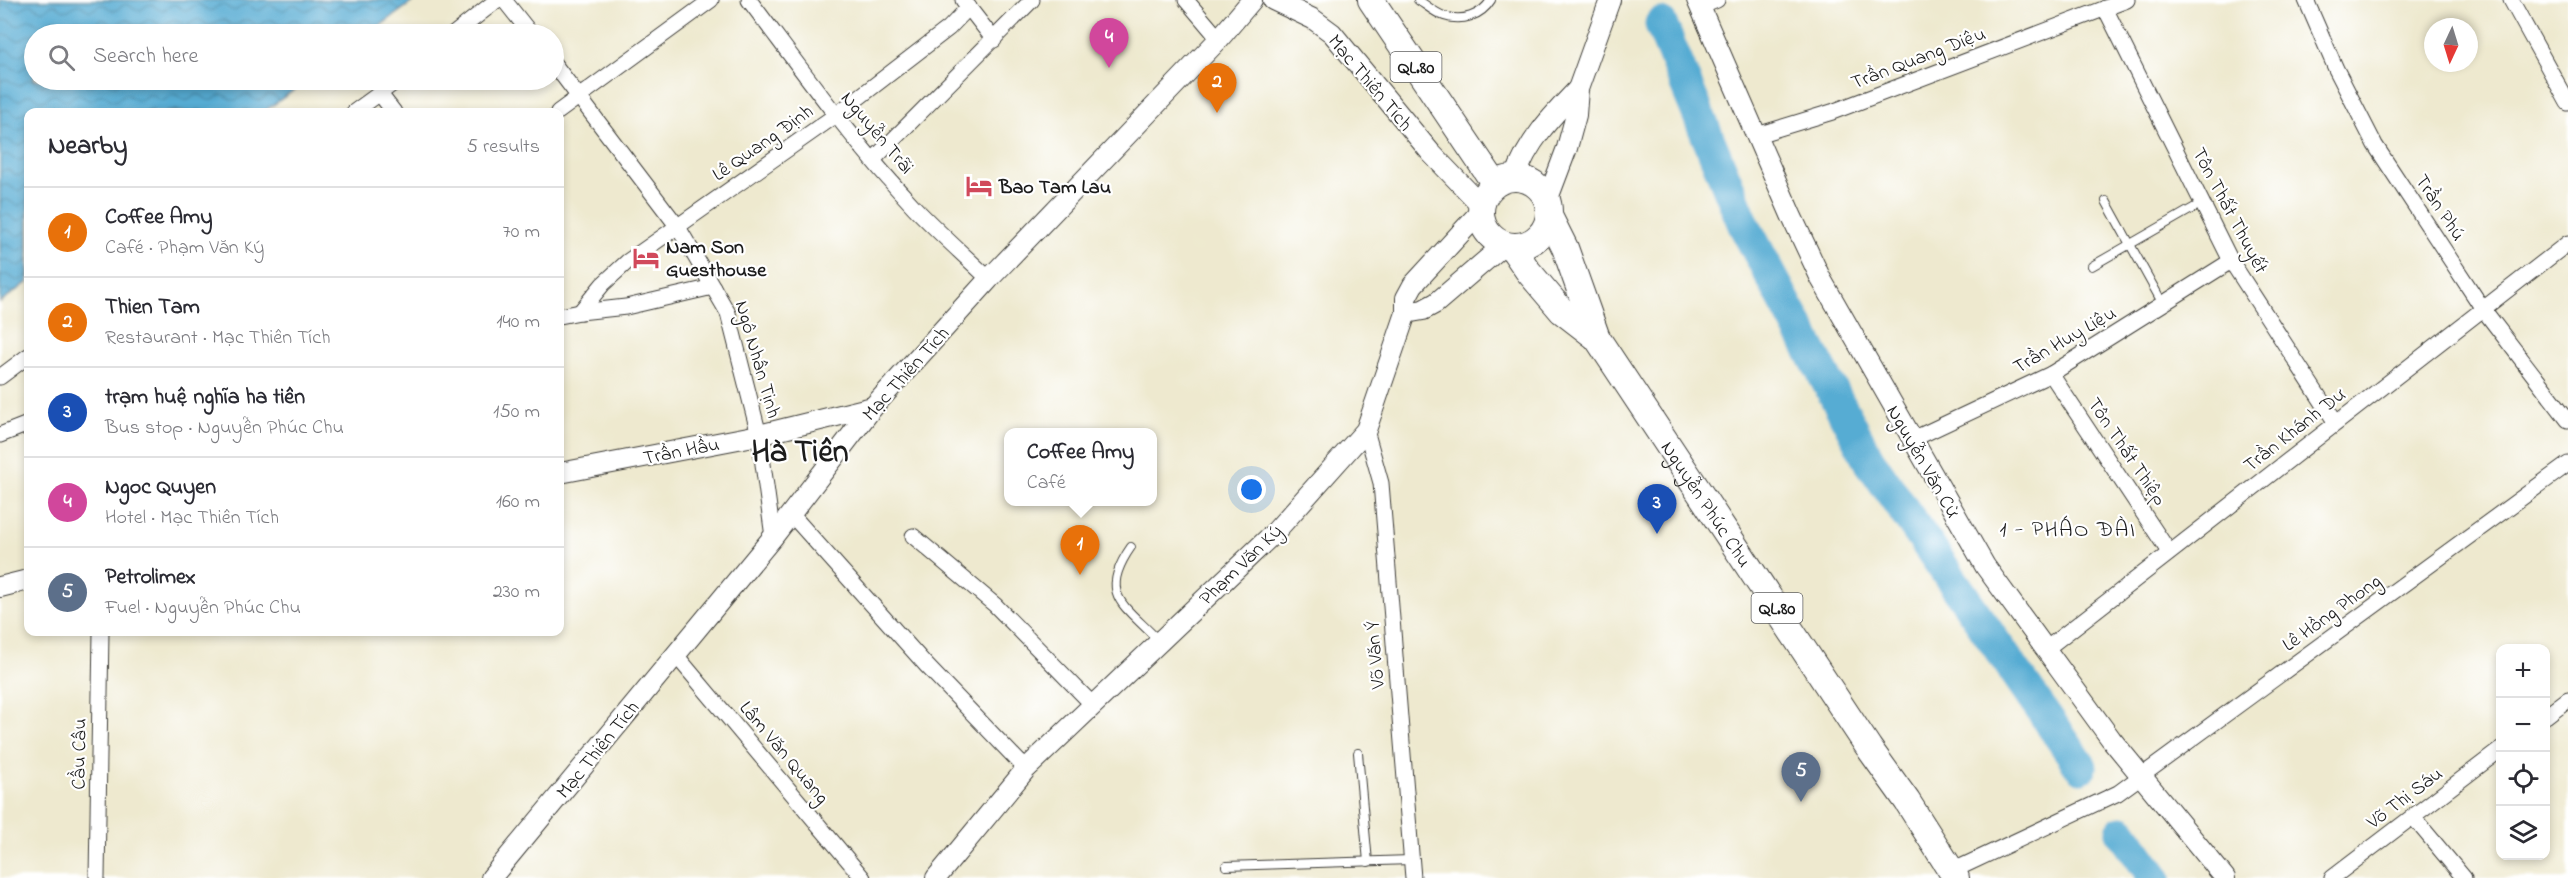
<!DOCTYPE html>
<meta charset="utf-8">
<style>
body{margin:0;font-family:"Indie Flower",sans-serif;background:#f2f2f3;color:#2b2b33}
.controls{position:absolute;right:18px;bottom:18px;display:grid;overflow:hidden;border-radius:12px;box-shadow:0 3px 9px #0003}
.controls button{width:54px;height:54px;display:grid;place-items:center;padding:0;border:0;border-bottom:2px solid #e1e1e2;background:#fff;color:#2b2b33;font:30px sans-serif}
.compass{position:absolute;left:2424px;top:18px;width:54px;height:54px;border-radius:50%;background:#fff;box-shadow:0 3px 9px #0003;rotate:184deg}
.you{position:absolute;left:1252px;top:490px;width:21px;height:21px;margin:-15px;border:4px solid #fff;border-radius:50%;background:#1a73e8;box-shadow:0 0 0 9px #1a73e833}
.badge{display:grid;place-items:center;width:39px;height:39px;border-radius:50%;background:#d1495b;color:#fff;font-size:20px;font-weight:700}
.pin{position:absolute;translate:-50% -50px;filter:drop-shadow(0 2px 3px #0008)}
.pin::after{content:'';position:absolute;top:32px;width:21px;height:18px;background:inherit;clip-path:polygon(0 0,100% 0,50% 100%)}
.popup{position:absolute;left:1004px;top:428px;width:153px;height:78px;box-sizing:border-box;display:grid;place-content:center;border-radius:12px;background:#fff;filter:drop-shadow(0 2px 4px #0005);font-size:20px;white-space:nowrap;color:#7c7c81}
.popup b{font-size:22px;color:#2b2b33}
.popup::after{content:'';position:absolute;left:50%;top:100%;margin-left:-12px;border:12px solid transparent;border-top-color:#fff}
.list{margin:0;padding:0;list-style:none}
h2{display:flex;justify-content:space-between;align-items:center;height:78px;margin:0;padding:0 24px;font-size:26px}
h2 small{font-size:20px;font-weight:400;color:#7c7c81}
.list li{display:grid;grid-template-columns:39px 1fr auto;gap:18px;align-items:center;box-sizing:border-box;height:90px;padding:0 24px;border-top:2px solid #e1e1e2}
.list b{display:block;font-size:22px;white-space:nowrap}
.list p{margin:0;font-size:20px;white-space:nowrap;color:#7c7c81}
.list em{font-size:20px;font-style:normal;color:#7c7c81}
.icon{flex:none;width:33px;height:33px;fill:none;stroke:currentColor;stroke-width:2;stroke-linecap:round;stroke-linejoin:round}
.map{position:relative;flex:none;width:2568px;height:878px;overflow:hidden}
.search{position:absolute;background:#fff;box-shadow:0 3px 9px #0003;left:24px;top:24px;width:540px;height:66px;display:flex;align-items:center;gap:15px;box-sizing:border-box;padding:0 21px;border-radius:33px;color:#7c7c81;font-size:22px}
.panel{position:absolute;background:#fff;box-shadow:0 3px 9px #0003;left:24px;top:108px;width:540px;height:528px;border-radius:12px}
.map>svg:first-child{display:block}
.water{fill:url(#water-waves);stroke:#3a6478;stroke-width:1.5}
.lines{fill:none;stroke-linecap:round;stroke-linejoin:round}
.river{stroke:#57acd3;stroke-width:33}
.service-casing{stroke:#3c3b37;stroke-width:10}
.minor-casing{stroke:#3c3b37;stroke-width:17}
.tertiary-casing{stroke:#3c3b37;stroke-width:22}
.trunk-casing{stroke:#3c3b37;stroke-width:28}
.service{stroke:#fff;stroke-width:8}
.minor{stroke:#fff;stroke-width:15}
.tertiary{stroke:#fff;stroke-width:20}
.trunk{stroke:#fff;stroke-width:26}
.labels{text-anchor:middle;stroke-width:4.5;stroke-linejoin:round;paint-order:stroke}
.shield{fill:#fff;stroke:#606060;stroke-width:1.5}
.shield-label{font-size:18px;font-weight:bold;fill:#1c1c1c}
.street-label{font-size:20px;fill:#1c1c1c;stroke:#fff}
.poi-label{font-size:20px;font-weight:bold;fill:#1c1c1c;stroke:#fff;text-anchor:start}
.quarter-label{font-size:22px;letter-spacing:1.5px;fill:#1c1c1c;stroke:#fff}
.town-label{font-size:32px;font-weight:bold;fill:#1c1c1c;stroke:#fff}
</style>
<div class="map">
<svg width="2568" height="878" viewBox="0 0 2568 878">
<defs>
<pattern id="water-waves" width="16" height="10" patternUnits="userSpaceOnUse" patternTransform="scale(1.5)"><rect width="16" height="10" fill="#57acd3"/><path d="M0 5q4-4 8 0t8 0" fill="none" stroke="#478baa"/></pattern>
</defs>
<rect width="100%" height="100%" fill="#fff"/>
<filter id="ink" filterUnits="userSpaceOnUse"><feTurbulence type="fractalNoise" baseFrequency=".0167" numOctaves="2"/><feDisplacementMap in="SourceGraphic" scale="12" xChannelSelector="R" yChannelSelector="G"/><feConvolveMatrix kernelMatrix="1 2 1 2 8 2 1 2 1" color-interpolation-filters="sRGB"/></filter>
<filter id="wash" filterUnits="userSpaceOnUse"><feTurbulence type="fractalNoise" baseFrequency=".008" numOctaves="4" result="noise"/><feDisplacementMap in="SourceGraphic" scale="24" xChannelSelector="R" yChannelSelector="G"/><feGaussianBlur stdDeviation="1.35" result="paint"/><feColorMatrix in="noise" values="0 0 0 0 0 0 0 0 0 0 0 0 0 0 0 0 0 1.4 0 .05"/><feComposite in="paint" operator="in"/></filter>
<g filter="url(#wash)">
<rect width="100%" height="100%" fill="#eee9cf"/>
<polygon class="water" points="0,0 415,0 369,34 34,34 34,80 308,80 263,112 28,112 28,282 0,302"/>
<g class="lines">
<g class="river">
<polyline points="1661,24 1744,225 1869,460 2081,767"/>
<polyline points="2122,832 2155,878"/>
</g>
</g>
</g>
<g filter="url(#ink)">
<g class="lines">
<g class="service-casing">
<g id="service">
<path d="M1418,0c8,5 17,13 26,16 18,6 37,0 47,-16"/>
<polyline points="2106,201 2163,304"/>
<polyline points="2092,266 2202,203"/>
<path d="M1131,547c-34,49 -6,58 28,94"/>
<polyline points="1358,753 1368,862"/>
<polyline points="1226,866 1411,860"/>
</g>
</g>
<g class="minor-casing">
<g id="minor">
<polyline points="504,0 531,34"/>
<path d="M749,0c53,70 104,142 165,207 24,25 50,48 75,72"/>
<polyline points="963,0 994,40"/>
<polyline points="1186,0 1219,39"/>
<polyline points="2306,0 2336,69 2375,145 2483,309 2568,420"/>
<polyline points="2511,0 2568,103"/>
<polyline points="1700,7 1717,0"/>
<polyline points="2105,8 2231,261 2336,423"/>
<polyline points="454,34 497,0"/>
<polyline points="554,64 678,227 728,313 759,435 773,537"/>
<polyline points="380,94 394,112"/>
<polyline points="354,112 398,80"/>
<polyline points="558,112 711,0"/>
<polyline points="1757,135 1832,112 2127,0"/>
<polyline points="873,160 1032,0"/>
<polyline points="580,312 603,284 627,262 836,115 949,28 969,7"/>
<polyline points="560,316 580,312 626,307 713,287"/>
<polyline points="2051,374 2169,552"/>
<polyline points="0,377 28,356"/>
<polyline points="1366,430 1381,483 1413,878"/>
<polyline points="0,435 28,424"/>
<polyline points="1911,440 2051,374 2231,261"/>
<polyline points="791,514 926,665 1026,769"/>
<polyline points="913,536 995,605 1093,705"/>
<polyline points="2046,649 2568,243"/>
<polyline points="675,654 863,878"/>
<polyline points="2546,716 2568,699"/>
<polyline points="2413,817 2464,878"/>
<polyline points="1952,871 2118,793 2568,464"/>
<polyline points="97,878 101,632"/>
<polyline points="2332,878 2500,750"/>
</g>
</g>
<g class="tertiary-casing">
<g id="tertiary">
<polyline points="1273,0 1313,19 1332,33 1431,153 1481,205"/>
<polyline points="1697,0 1791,215 1821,279 1985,566 2111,739 2225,878"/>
<path d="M1515,178c12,-36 37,-62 63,-89"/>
<polyline points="1547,201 1567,148 1576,115 1578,89 1610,0"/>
<polyline points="1406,313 1423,310 1436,303 1505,244"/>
<polyline points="560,473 759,435 873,407"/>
<polyline points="0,587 28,580"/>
<polyline points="491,878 773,537 873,407 989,279 1219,39 1252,0"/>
<polyline points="936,878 1026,769 1275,532 1366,430 1406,313 1406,298 1413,285 1481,211"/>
</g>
</g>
<g class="trunk-casing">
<g id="trunk">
<polyline points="1371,0 1495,184"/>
<circle cx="1515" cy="212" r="34"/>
<path id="s1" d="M1549,216l16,32 32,90 272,410 38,53 49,77"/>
<polyline points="1511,246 1528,271 1562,311 1597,338"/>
</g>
</g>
<use href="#service" class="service"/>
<use href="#minor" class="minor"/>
<use href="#tertiary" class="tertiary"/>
<use href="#trunk" class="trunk"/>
</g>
</g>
<defs>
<g id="hotel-bare" transform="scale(2.07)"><path d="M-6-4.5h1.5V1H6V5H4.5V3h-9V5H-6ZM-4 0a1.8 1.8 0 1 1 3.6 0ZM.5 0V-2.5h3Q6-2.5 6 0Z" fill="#d1495b" stroke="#fff" stroke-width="2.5" paint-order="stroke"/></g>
</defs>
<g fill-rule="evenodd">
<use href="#hotel-bare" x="979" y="186"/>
<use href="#hotel-bare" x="646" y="258"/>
</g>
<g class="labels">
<g class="shield">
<rect x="1390.5" y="52" width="51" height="30" rx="4.5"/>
<rect x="1751.5" y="593" width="51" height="30" rx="4.5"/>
</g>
<g class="shield-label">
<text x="1416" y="73">QL.80</text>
<text x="1777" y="614">QL.80</text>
</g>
<g class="street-label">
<text transform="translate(1918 57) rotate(-21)" y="7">Trần Quang Diệu</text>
<text transform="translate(1371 82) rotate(50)" y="7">Mạc Thiên Tích</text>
<text transform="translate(878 132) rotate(50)" y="7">Nguyễn Trãi</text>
<text transform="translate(762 142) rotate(-35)" y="7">Lê Quang Định</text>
<text transform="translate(2441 207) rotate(57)" y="7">Trần Phú</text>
<text transform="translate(2231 210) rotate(62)" y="7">Tôn Thất Thuyết</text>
<text transform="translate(2064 339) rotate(-30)" y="7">Trần Huy Liệu</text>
<text transform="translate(759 359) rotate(74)" y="7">Ngô Nhân Tịnh</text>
<text transform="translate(905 373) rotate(-48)" y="7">Mạc Thiên Tích</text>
<text transform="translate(2294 429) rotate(-38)" y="7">Trần Khánh Dư</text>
<text transform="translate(681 450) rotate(-11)" y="7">Trần Hầu</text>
<text transform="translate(2128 451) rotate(56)" y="7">Tôn Thất Thiệp</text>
<text transform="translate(1924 461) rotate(60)" y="7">Nguyễn Văn Cừ</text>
<text dy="7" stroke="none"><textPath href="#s1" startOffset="330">Nguyễn Phúc Chu</textPath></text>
<text transform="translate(1240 564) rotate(-44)" y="7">Phạm Văn Ký</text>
<text transform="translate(2331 612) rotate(-36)" y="7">Lê Hồng Phong</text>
<text transform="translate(1374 655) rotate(-95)" y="7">Võ Văn Ý</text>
<text transform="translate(597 749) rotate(-51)" y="7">Mạc Thiên Tích</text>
<text transform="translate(785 752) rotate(50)" y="7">Lâm Văn Quang</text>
<text transform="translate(78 754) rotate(-89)" y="7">Cầu Câu</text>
<text transform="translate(2404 797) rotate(-37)" y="7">Võ Thị Sáu</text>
</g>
<g class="poi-label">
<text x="999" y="193">Bao Tam Lau</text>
<text x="666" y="253">Nam Son<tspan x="666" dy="23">Guesthouse</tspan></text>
</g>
<g class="quarter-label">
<text x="2068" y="536">1 - PHÁO ĐÀI</text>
</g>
<g class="town-label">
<text x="800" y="461">Hà Tiên</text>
</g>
</g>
</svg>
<div class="controls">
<button>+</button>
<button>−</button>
<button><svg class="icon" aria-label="locate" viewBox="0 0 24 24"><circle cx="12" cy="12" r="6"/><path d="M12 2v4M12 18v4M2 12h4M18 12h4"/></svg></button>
<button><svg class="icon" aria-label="layers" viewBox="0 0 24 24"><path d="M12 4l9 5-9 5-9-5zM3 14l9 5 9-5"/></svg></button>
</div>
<svg class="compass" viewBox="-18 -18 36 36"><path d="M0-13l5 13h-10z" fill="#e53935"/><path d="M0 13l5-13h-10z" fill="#7c7c81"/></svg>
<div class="you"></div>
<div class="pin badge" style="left:1080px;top:575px;background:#e8710a">1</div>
<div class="popup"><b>Coffee Amy</b>Café</div>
<div class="pin badge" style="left:1217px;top:113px;background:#e8710a">2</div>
<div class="pin badge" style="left:1657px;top:534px;background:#1a4fb4">3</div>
<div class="pin badge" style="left:1109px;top:68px;background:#d1479c">4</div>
<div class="pin badge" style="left:1801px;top:802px;background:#5c6f8a">5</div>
<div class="search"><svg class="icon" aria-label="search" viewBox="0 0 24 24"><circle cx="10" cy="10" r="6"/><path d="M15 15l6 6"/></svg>Search here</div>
<section class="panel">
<h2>Nearby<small>5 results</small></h2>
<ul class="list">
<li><span class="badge" style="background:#e8710a">1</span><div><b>Coffee Amy</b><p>Café · Phạm Văn Ký</p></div><em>70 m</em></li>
<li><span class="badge" style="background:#e8710a">2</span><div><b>Thien Tam</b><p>Restaurant · Mạc Thiên Tích</p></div><em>140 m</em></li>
<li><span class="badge" style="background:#1a4fb4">3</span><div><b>trạm huệ nghĩa ha tiên</b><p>Bus stop · Nguyễn Phúc Chu</p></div><em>150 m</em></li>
<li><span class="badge" style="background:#d1479c">4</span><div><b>Ngoc Quyen</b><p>Hotel · Mạc Thiên Tích</p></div><em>160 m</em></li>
<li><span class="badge" style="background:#5c6f8a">5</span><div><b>Petrolimex</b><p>Fuel · Nguyễn Phúc Chu</p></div><em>230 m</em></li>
</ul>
</section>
</div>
